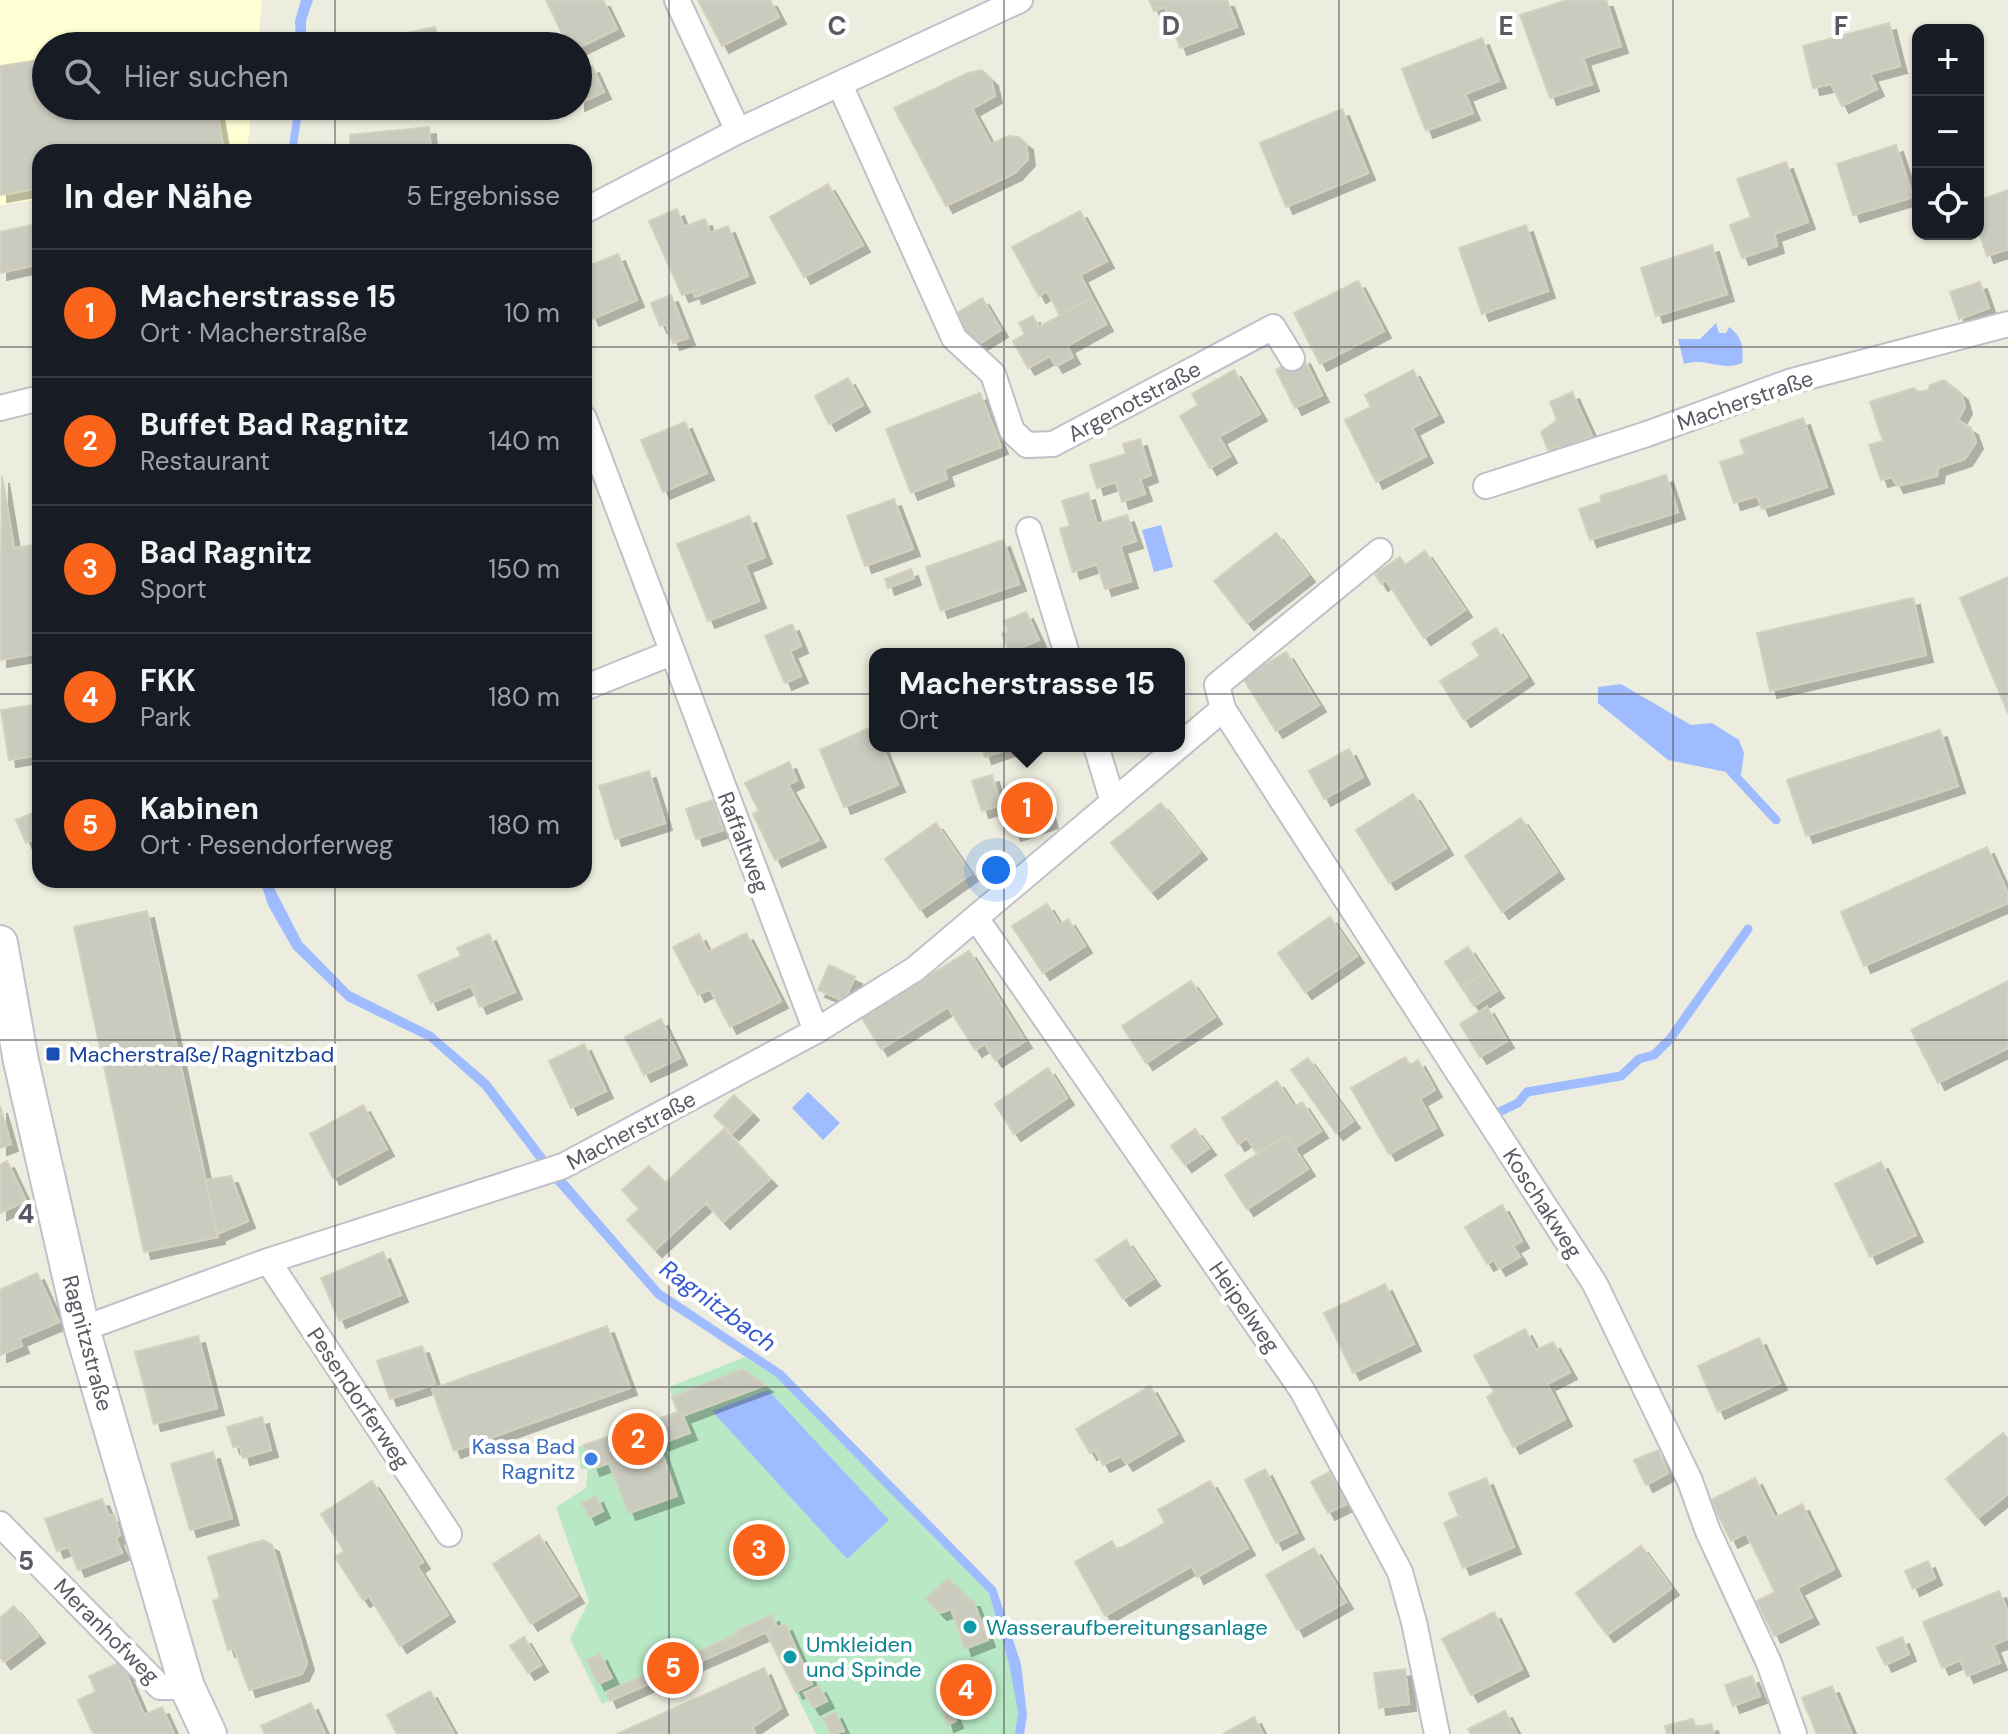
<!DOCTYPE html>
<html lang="de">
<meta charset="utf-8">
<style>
body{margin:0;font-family:"DM Sans",sans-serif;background:#242831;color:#f1f3f6}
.controls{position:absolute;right:24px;top:24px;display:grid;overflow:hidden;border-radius:16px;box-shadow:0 2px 6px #0004}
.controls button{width:72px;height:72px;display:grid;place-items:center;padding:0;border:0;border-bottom:2px solid #363941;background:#171b24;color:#f1f3f6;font:40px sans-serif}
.you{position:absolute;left:996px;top:870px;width:28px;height:28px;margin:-20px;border:6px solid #fff;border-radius:50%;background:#1a73e8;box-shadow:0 0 0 12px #1a73e833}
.badge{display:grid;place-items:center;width:52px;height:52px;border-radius:50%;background:#f9641a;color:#fff;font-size:26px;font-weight:700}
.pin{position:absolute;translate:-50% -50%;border:4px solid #fff;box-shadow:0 2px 8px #0006}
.popup{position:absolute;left:869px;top:648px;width:316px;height:104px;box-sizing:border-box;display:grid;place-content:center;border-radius:16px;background:#171b24;filter:drop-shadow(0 2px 6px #0005);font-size:26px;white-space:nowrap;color:#9ea1a6}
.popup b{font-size:30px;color:#f1f3f6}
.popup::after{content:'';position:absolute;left:50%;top:100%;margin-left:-16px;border:16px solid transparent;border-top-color:#171b24}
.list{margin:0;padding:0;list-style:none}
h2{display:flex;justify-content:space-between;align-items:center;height:104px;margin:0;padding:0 32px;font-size:34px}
h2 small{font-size:26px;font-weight:400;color:#9ea1a6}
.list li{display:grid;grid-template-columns:52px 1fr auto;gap:24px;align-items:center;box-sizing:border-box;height:128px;padding:0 32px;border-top:2px solid #363941}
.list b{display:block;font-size:30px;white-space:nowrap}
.list p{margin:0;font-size:26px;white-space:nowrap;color:#9ea1a6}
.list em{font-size:26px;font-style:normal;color:#9ea1a6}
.icon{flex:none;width:44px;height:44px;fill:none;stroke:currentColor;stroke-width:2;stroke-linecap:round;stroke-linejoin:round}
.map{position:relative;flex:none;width:2008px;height:1734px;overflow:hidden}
.search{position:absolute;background:#171b24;box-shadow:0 2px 6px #0004;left:32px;top:32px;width:560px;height:88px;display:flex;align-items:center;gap:20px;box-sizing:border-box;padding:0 28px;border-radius:44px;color:#9ea1a6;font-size:30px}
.panel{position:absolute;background:#171b24;box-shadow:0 2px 6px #0004;left:32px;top:144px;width:560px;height:744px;border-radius:24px}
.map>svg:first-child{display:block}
.commercial{fill:#feffd3}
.green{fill:#b9e8c5}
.water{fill:#9ebcff}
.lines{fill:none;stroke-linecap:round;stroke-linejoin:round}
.stream{stroke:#9ebcff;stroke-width:9}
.building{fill:#cacabf;stroke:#d2d1bd;stroke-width:2;filter:url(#shadow)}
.minor-casing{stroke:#bfc0c8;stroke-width:28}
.secondary-casing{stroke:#c0c1ca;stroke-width:38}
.minor{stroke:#fff;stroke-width:24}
.secondary{stroke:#fff;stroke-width:34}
.grid{fill:none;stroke:#585a62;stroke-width:2;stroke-opacity:0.55}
.transit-dot{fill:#1a4fb4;stroke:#fff;stroke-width:3}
.shop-dot{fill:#3f7fe0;stroke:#fff;stroke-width:3}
.culture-dot{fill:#0f9aa8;stroke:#fff;stroke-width:3}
.labels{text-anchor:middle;stroke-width:8;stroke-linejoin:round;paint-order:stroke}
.street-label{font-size:22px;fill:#585a62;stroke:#fff}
.transit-label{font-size:22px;fill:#164399;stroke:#fff;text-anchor:start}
.shop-label{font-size:22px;fill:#366cbe;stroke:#fff;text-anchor:end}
.culture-label{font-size:22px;fill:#0d838f;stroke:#fff;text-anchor:start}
.water-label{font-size:24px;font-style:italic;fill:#3659cd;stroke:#fff}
.grid-label{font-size:26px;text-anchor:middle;font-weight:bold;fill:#585a62;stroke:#fff;stroke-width:8;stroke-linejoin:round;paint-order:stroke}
</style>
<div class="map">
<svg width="2008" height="1734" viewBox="0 0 2008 1734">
<defs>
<filter id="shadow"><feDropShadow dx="7" dy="7" stdDeviation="0" flood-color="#0004"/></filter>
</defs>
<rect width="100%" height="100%" fill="#ededdf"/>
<polygon class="commercial" points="0,0 262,0 258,46 46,46 46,106 252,106 247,152 40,152 40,199 0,205"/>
<polygon class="green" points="745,1357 776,1377 989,1593 1009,1664 1018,1712 1015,1734 816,1734 766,1633 602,1704 570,1639 589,1601 556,1507 586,1488 588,1469 581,1469 578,1447 677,1412 669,1387"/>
<g class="water">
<polygon points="301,0 313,0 306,21 306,46 296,46 295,21"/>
<polygon points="295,106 303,106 296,152 288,152"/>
<path d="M1716,323l3,10h7l3,-6c13,9 15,21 13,36 -21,9 -36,-6 -58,1l-6,-25h22z"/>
<polygon points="1161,525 1173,567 1154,572 1142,530"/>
<polygon points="1621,684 1691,725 1712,723 1739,740 1744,753 1741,775 1668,760 1598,703 1598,687"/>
<polygon points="260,880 270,880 302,942 350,991 432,1032 489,1081 547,1158 661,1290 783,1371 996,1588 1021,1664 1027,1715 1024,1734 1015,1734 1018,1712 1009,1664 989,1593 776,1377 656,1298 552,1180 482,1088 429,1041 347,1001 293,949 268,905"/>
<polygon points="808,1092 840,1123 823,1140 792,1108"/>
<polygon points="768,1390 889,1520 847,1559 712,1411"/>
</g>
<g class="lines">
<g class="stream">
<polyline points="1726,766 1776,820"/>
<polyline points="1501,1111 1518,1103 1527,1092 1621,1076 1639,1059 1654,1055 1670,1039 1748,929"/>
</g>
</g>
<g class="building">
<polygon points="546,0 603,0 617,29 578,48 568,46"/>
<polygon points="698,0 770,0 779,17 722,46"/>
<polygon points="1149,0 1227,0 1237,27 1180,48 1165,7 1154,11"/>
<polygon points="1568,0 1606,0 1621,46 1583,58 1592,84 1550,98 1520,15"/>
<polygon points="1889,23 1900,66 1870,74 1877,89 1842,106 1831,84 1813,88 1803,46"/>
<polygon points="435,27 440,46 405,46 403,34"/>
<polygon points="511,37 513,46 448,45"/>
<polygon points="1482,38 1499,81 1465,94 1473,113 1426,131 1402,69"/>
<polygon points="40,60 42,74 46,73 46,106 216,106 224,152 40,152 40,188 0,195 0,66"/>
<polygon points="592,66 604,92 578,104 578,72"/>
<polygon points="982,70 991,79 995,96 972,109 991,144 1009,136 1018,137 1026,143 1028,159 1015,173 946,206 894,108 968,73"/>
<polygon points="1342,109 1368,173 1286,207 1260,143"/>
<polygon points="429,127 431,152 351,152 350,135"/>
<polygon points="1896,145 1913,197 1853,215 1837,164"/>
<polygon points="1786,162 1808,222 1774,234 1777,246 1742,258 1730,225 1751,217 1737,179"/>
<polygon points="828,184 863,245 804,277 770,217"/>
<polygon points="2008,190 2008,249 1987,256 1978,230 1978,201"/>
<polygon points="677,209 684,227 705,219 710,233 728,226 748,276 695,297 693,291 682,295 649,221"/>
<polygon points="1080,211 1107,261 1080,275 1092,298 1060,316 1047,291 1039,296 1012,247"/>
<polygon points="40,223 40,264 0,273 0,232"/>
<polygon points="1526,225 1548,291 1482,314 1459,248"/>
<polygon points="1712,245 1727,294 1656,316 1641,268"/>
<polygon points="618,254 637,300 592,319 584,299 584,268"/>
<polygon points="1358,281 1384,331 1320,364 1294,313"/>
<polygon points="1980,282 1989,308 1959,319 1950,292"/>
<polygon points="671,295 688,338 673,343 666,324 660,326 651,303"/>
<polygon points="982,298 1001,330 974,347 954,315"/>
<polygon points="1092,298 1106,324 1067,346 1073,357 1056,366 1050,356 1028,368 1013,341 1025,334 1019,323 1033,316 1039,327"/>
<polygon points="1303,357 1322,395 1295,408 1276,370"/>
<polygon points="1234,370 1260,414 1219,437 1230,456 1210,468 1180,416 1198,405 1192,394"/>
<polygon points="1413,370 1437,415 1412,428 1426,456 1376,482 1345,420 1371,407 1365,395"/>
<polygon points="848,378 863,405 829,424 815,396"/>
<polygon points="1944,380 1961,393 1965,407 1958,420 1971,428 1976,442 1965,459 1938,468 1937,476 1897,486 1892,477 1881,480 1869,445 1883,441 1870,402 1914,388 1918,392 1928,390 1930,385"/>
<polygon points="1572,392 1592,436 1559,451 1557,446 1548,450 1541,432 1557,420 1550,402"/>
<polygon points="980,393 1001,447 944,469 947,479 911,493 886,429"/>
<polygon points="1803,418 1827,487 1762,509 1757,496 1734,503 1720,462 1745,454 1740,440"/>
<polygon points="685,422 707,473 663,492 641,440"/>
<polygon points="1140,439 1151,475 1140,479 1145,494 1122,502 1116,482 1097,488 1090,465 1126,454 1123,444"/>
<polygon points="1666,475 1678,512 1590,540 1579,509 1602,502 1600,496"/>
<polygon points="2,476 14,548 40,544 40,653 0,660"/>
<polygon points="1088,493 1097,524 1127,515 1136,541 1120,546 1131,581 1105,589 1097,564 1073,572 1060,529 1070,526 1062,501"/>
<polygon points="894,499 913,549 865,566 847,516"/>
<polygon points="749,516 765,557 745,565 759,601 708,621 677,544"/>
<polygon points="1276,533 1308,575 1247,623 1214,581"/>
<polygon points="1003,540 1019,584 941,611 926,567"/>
<polygon points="1425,551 1465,610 1424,638 1386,580 1381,584 1375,574 1400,557 1405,565"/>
<polygon points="911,569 914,578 888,588 885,579"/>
<polygon points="2008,577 2008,713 1960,598"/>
<polygon points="1913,598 1926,655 1770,691 1757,633"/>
<polygon points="1026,612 1039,640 1010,652 1002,634 1008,631 1004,621"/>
<polygon points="792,624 801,646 790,651 801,676 785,683 765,636"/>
<polygon points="1496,628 1527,677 1464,720 1440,681 1480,656 1472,643"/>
<polygon points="1286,652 1319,705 1276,731 1243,678"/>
<polygon points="40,704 40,755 9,760 1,710"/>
<polygon points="874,726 875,746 882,746 898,785 844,807 820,750"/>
<polygon points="1940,730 1958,786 1806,836 1787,780"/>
<polygon points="981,746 1017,746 985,757"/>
<polygon points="1349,749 1363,777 1324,799 1309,771"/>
<polygon points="789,762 797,780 788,785 819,840 775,860 753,814 759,811 745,783"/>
<polygon points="649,771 665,823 615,839 599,786"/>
<polygon points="992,775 1001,805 982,811 972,781"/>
<polygon points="1040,784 1051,821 1014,834 1002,796"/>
<polygon points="1413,794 1446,848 1389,883 1356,830"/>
<polygon points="713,800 723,830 696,839 686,809"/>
<polygon points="1161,803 1200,852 1151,892 1111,843"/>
<polygon points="40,810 40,836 26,843 16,820"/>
<polygon points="1521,818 1557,872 1502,912 1465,856"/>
<polygon points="936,823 971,874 920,910 885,859"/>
<polygon points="1987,847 2008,894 2008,903 1864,966 1841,912"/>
<polygon points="1047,904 1060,925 1068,919 1085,946 1043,973 1012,926"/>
<polygon points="147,911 218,1237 144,1252 74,927"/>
<polygon points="1330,917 1357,956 1305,992 1278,953"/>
<polygon points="746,933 781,1001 730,1027 710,989 698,995 673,947 699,934 708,952"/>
<polygon points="489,934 515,992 480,1007 471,986 431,1003 418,975 461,956 457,948"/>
<polygon points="1468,947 1485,973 1462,988 1445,962"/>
<polygon points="969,951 1025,1041 995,1060 985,1044 975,1050 948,1007 881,1049 862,1018"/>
<polygon points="829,965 855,977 844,1001 818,990"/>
<polygon points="1485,973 1497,991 1474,1006 1462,988"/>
<polygon points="1191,981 1215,1017 1146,1063 1122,1026"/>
<polygon points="2008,981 2008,1048 1938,1083 1911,1030"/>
<polygon points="1487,1007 1507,1041 1480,1057 1460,1024"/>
<polygon points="661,1019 680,1058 644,1075 625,1037"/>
<polygon points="584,1044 606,1091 571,1108 549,1061"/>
<polygon points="1405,1057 1410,1065 1418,1060 1435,1090 1420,1099 1436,1128 1389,1154 1351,1088"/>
<polygon points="1308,1058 1353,1121 1336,1133 1291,1070"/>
<polygon points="1048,1068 1067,1098 1014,1134 995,1104"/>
<polygon points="1277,1081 1294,1107 1302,1102 1321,1131 1295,1148 1286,1135 1257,1154 1247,1138 1238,1144 1222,1118"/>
<polygon points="734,1095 752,1113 732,1133 714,1116"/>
<polygon points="363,1105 387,1149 333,1178 310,1134"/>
<polygon points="0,1106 11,1144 0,1148"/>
<polygon points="724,1129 770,1179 723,1222 706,1203 655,1250 627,1220 639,1209 622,1190 649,1166 665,1183"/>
<polygon points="1195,1129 1209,1148 1185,1165 1171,1146"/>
<polygon points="1286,1135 1308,1169 1247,1209 1225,1175"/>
<polygon points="7,1161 26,1201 0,1213 0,1165"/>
<polygon points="1881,1162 1916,1235 1870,1257 1835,1184"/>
<polygon points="231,1176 248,1221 217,1234 206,1180"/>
<polygon points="1502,1205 1522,1241 1513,1246 1520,1257 1499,1269 1494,1260 1487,1264 1465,1227"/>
<polygon points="1126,1240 1153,1279 1123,1299 1096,1260"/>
<polygon points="383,1252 401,1295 339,1321 321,1278"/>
<polygon points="37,1273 59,1322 19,1339 22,1346 0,1355 0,1290"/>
<polygon points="1385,1284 1414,1344 1353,1373 1324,1313"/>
<polygon points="607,1326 630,1388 454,1451 432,1389"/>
<polygon points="1525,1329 1536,1350 1553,1342 1570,1372 1547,1384 1565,1419 1513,1447 1487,1397 1494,1392 1474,1356"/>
<polygon points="198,1336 217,1408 154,1424 135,1352"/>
<polygon points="1759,1338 1780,1383 1718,1412 1698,1366"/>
<polygon points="422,1346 435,1384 390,1399 377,1361"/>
<polygon points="742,1369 766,1385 680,1417 672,1397"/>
<polygon points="1150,1386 1177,1434 1126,1464 1121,1456 1103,1465 1095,1450 1090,1453 1076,1429"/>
<polygon points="678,1412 683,1416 690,1433 593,1469 584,1445"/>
<polygon points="262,1417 271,1450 243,1458 240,1446 233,1447 227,1427"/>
<polygon points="2003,1433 2008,1439 2008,1494 1978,1518 1946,1479"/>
<polygon points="659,1444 677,1496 629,1513 609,1463"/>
<polygon points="1658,1450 1668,1473 1646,1485 1634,1460"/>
<polygon points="213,1452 232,1518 190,1530 171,1464"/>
<polygon points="1265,1469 1297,1532 1276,1543 1245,1480"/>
<polygon points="1329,1472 1346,1504 1328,1513 1311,1482"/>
<polygon points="1486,1478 1514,1547 1463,1568 1444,1523 1459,1516 1449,1493"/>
<polygon points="1755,1478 1775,1518 1802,1504 1834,1569 1797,1588 1812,1617 1774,1636 1757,1601 1775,1592 1746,1533 1731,1541 1711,1500"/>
<polygon points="372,1481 423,1562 417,1566 448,1615 400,1646 369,1596 363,1600 335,1557 344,1551 321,1514"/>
<polygon points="1210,1481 1248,1548 1197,1577 1192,1566 1105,1616 1075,1562 1112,1541 1117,1550 1165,1523 1158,1510"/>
<polygon points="596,1496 603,1511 589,1518 582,1503"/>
<polygon points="102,1499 109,1516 114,1514 120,1535 116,1538 122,1553 78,1570 69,1547 57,1551 45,1519"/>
<polygon points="539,1535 577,1596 531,1624 493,1564"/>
<polygon points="263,1540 272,1545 307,1663 302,1674 249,1690 234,1648 228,1650 213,1601 220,1598 208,1557"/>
<polygon points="1641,1546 1672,1588 1607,1635 1576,1593"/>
<polygon points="1314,1548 1346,1602 1297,1630 1266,1575"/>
<polygon points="1928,1561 1935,1578 1913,1589 1905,1571"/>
<polygon points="948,1578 969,1600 973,1600 988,1640 965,1649 951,1609 940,1613 926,1599"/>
<polygon points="1999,1591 2008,1612 2008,1639 1993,1645 2000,1663 1967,1676 1960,1660 1942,1668 1923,1622"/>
<polygon points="14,1606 38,1636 4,1662 0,1657 0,1618"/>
<polygon points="1494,1612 1522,1669 1471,1695 1442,1639"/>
<polygon points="772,1615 777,1627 740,1644 734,1632"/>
<polygon points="785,1624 812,1684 796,1692 766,1632"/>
<polygon points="735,1635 740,1644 610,1701 606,1692"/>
<polygon points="524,1637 541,1665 528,1673 510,1646"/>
<polygon points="1902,1637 1909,1654 1885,1665 1877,1648"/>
<polygon points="600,1654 612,1678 598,1684 587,1660"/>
<polygon points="121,1662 144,1715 162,1707 174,1734 96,1734 92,1731 78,1700 96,1692 89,1676"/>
<polygon points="764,1668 781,1708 753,1727 755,1734 617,1734"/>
<polygon points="1405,1669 1409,1704 1379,1708 1374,1673"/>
<polygon points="1752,1676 1760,1696 1733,1706 1725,1685"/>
<polygon points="945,1681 949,1700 941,1703 936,1685"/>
<polygon points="819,1686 827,1701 813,1708 804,1693"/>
<polygon points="1832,1686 1852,1734 1817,1734 1802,1698"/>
<polygon points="430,1691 454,1734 397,1734 387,1715"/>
<polygon points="311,1703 325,1734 265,1734 261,1726"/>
<polygon points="950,1705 956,1721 947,1725 942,1708"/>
<polygon points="1505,1711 1517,1734 1471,1734 1468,1729"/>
<polygon points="835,1712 844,1731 831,1734 823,1718"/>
<polygon points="1254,1717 1263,1734 1223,1734"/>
<polygon points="1693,1719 1696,1728 1711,1724 1714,1734 1667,1734 1665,1726"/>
</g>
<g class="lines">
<g class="minor-casing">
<g id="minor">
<polyline points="677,0 738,131"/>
<polyline points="840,85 954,338 993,374 1012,431 1027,445 1053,444 1273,327 1292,358"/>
<polyline points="584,211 738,131 1020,0"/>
<polyline points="0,408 40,398"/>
<polyline points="584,418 816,1031"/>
<polyline points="1486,486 1647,434 1792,381 2008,324"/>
<polyline points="1029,530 1067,654"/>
<polyline points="584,688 671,653"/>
<polyline points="1223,709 1595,1284 1690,1481 1707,1529 1769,1663 1794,1734"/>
<polyline points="1096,746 1113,802"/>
<polyline points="976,918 1302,1390 1400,1572 1414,1622 1437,1734"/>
<polyline points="268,1261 449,1534"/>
<polyline points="82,1329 268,1261 563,1166 816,1031 915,969 1223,709 1217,685 1380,551"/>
<polyline points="0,1524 160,1687 187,1687"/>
</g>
</g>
<g class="secondary-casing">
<polyline id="secondary" points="0,943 21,1061 82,1329 187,1687 209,1734"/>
</g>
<use href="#minor" class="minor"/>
<use href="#secondary" class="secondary"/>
</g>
<path class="grid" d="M335,0v46M669,0v1734M1004,0v1734M1339,0v1734M1673,0v1734M335,106v46M0,347h40M584,347h1424M0,694h40M584,694h1424M335,880v854M0,1040h2008M0,1387h2008"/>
<rect class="transit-dot" x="45" y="1046" width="16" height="16" rx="4"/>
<circle class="shop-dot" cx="591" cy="1459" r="8"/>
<g class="culture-dot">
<circle cx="970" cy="1627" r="8"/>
<circle cx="790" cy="1657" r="8"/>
</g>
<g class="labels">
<g class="street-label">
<text transform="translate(1745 400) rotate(-19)" y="8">Macherstraße</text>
<text transform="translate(1134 401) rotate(-28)" y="8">Argenotstraße</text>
<text transform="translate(744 842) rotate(69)" y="8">Raffaltweg</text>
<text transform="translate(631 1130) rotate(-28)" y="8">Macherstraße</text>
<text transform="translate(1543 1203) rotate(57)" y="8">Koschakweg</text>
<text transform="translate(1245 1307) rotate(55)" y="8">Heipelweg</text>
<text transform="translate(88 1343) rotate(75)" y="8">Ragnitzstraße</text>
<text transform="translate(359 1398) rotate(56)" y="8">Pesendorferweg</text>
<text transform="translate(107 1631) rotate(45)" y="8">Meranhofweg</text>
</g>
<g class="transit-label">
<text x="69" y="1062">Macherstraße/Ragnitzbad</text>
</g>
<g class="shop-label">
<text x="575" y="1454">Kassa Bad<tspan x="575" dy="25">Ragnitz</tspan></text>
</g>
<g class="culture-label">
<text x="986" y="1635">Wasseraufbereitungsanlage</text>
<text x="806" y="1652">Umkleiden<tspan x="806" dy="25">und Spinde</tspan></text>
</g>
<g class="water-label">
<text transform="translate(718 1306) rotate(36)" y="8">Ragnitzbach</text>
</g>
</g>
<g class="grid-label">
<text x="837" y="35">C</text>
<text x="1171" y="35">D</text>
<text x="1506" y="35">E</text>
<text x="1841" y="35">F</text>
<text x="26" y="1223">4</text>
<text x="26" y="1570">5</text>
</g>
</svg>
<div class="controls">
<button>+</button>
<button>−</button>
<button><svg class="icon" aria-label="locate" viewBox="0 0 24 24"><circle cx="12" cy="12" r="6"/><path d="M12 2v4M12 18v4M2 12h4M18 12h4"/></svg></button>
</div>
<div class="you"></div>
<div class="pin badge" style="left:1027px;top:808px">1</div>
<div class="popup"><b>Macherstrasse 15</b>Ort</div>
<div class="pin badge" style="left:638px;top:1439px">2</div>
<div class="pin badge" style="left:759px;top:1550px">3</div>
<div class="pin badge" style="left:966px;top:1690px">4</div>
<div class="pin badge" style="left:673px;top:1668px">5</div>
<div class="search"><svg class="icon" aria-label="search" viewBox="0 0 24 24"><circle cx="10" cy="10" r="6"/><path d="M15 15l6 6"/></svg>Hier suchen</div>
<section class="panel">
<h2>In der Nähe<small>5 Ergebnisse</small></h2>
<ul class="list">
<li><span class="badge">1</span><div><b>Macherstrasse 15</b><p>Ort · Macherstraße</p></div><em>10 m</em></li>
<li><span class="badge">2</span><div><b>Buffet Bad Ragnitz</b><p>Restaurant</p></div><em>140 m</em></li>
<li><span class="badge">3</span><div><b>Bad Ragnitz</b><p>Sport</p></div><em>150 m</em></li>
<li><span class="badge">4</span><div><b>FKK</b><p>Park</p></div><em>180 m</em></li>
<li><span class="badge">5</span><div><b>Kabinen</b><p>Ort · Pesendorferweg</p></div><em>180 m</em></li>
</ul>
</section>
</div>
